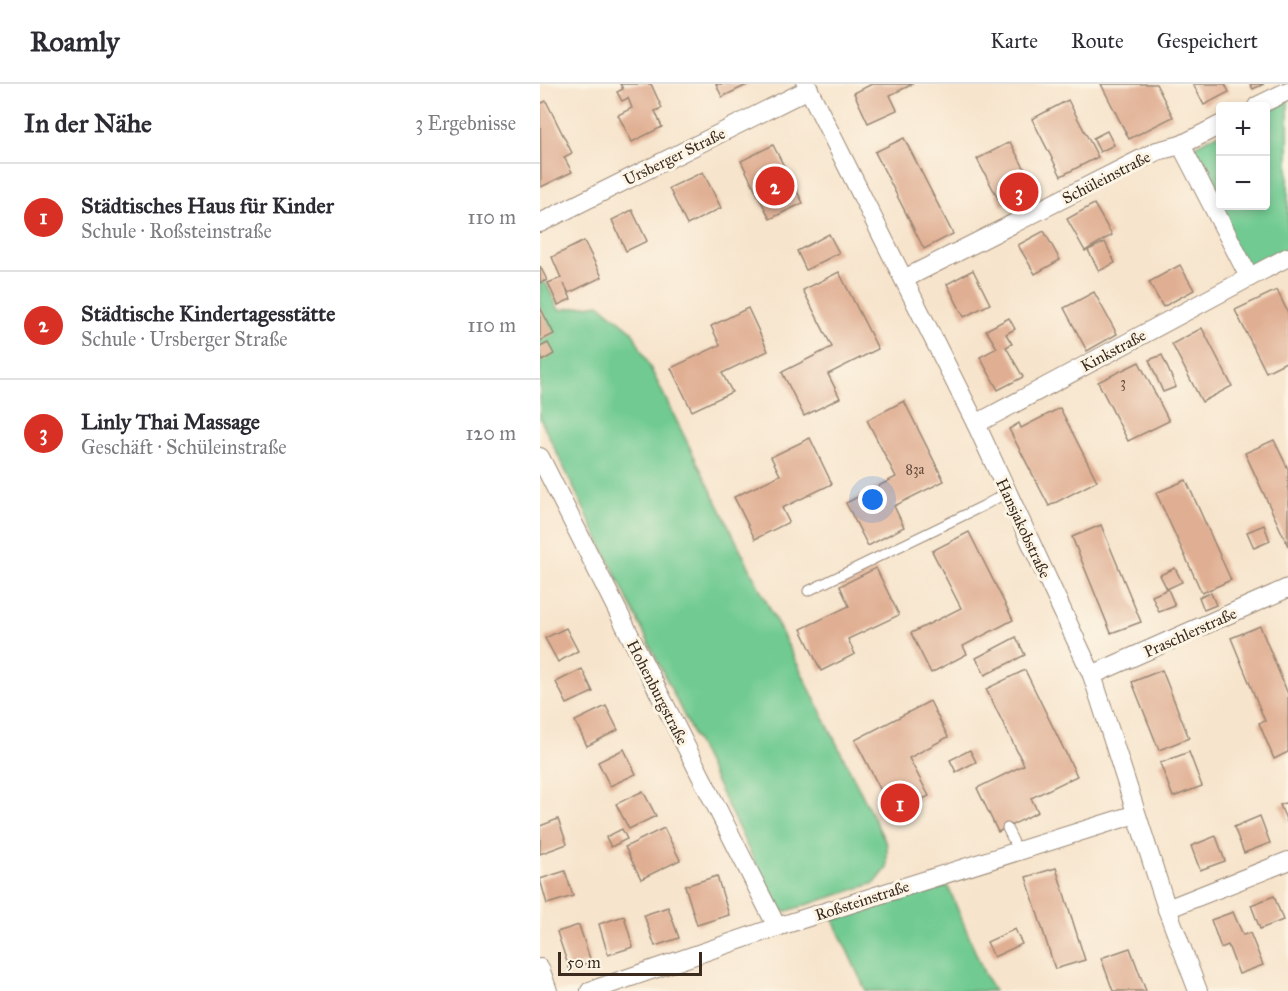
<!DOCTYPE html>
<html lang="de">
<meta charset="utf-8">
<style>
body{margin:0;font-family:"IM FELL Great Primer",serif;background:#f2f2f3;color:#2b2b33}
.controls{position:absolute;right:18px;top:18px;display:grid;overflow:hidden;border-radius:6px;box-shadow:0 3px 9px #0003}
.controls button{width:54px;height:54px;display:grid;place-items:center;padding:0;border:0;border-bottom:2px solid #e1e1e2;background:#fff;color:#2b2b33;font:30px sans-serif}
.scale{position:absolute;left:18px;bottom:15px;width:144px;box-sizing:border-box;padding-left:6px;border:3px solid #3b2a1e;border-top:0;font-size:16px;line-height:21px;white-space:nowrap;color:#3b2a1e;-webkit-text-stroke:4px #fcf5e5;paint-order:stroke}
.you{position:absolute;left:333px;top:416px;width:21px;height:21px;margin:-15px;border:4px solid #fff;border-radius:50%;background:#1a73e8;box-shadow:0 0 0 9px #1a73e833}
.badge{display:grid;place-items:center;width:39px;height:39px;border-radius:50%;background:#d93025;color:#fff;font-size:20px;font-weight:700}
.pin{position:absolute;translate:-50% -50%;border:3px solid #fff;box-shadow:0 2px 6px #0006}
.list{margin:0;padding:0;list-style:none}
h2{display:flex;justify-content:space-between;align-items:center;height:78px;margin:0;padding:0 24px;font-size:26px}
h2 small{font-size:20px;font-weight:400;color:#7c7c81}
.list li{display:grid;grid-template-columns:39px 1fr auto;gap:18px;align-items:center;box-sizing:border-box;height:108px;padding:0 24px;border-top:2px solid #e1e1e2}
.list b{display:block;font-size:22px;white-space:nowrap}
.list p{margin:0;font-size:20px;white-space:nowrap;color:#7c7c81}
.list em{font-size:20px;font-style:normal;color:#7c7c81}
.map{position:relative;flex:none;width:748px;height:907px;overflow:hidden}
header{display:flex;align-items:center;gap:36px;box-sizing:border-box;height:84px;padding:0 30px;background:#fff;border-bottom:2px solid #e1e1e2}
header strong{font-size:28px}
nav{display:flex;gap:33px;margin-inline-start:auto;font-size:21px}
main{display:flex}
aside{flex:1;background:#fff}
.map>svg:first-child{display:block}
.green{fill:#70ca91;stroke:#567a58;stroke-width:1.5}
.building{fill:#e0af93}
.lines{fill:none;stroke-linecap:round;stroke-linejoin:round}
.service-casing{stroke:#998775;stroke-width:11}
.minor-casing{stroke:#998775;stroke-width:20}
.service{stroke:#fff;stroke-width:9}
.minor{stroke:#fff;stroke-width:18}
.labels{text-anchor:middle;stroke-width:6;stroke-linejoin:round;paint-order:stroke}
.number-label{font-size:14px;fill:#644b3b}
.street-label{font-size:16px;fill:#3b2a1e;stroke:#fcf5e5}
</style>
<header>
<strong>Roamly</strong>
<nav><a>Karte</a><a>Route</a><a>Gespeichert</a></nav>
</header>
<main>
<aside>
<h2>In der Nähe<small>3 Ergebnisse</small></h2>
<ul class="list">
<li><span class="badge">1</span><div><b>Städtisches Haus für Kinder</b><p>Schule · Roßsteinstraße</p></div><em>110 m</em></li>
<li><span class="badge">2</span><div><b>Städtische Kindertagesstätte</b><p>Schule · Ursberger Straße</p></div><em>110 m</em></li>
<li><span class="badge">3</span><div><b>Linly Thai Massage</b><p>Geschäft · Schüleinstraße</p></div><em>120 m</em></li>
</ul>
</aside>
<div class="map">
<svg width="748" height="907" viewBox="0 0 748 907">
<rect width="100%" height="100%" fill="#fcf5e5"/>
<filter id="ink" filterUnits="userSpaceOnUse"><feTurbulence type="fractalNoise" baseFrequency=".0167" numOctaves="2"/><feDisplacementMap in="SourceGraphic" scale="12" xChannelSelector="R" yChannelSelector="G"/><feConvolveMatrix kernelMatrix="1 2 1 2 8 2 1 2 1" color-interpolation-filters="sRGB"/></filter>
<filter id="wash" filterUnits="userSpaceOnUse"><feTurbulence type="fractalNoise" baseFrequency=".008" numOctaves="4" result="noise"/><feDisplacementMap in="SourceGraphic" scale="24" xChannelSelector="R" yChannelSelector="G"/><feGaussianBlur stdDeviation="1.35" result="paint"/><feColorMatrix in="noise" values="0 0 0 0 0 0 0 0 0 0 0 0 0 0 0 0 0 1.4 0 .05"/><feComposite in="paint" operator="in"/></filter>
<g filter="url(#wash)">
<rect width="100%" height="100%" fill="#f7e4cc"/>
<g class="green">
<polygon points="748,15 748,168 706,189 646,66 680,49 680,122 726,122 726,26"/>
<polygon points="0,187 19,226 59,220 92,247 347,761 347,784 335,799 244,828 235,820 0,334"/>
<polygon points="408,802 444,889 454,907 326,907 293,836"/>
</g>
<g id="blocks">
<g class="building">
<polygon points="80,0 111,0 122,24 115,27 122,43 92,58 78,31 92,24 88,14 82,17 77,8 83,5"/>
<polygon points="176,0 209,0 182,13"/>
<polygon points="332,0 373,0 350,11 357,26 328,39 314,9"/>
<polygon points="561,0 616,0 633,33 589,55"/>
<polygon points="653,0 685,0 689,8 664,21"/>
<polygon points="710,0 724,0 713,5"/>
<polygon points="528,16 558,73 521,92 492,35"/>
<polygon points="6,17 32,69 24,73 32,88 1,103 0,20"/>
<polygon points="567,47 574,61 560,68 553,54"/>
<polygon points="364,54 413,150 384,165 335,68"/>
<polygon points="470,58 495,104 462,122 437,75"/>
<polygon points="233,61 263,119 230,135 201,77"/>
<polygon points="163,88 181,124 147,141 129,104"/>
<polygon points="554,120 572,151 545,167 527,135"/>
<polygon points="92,126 107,157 86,167 72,136"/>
<polygon points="504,147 520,176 495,190 478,161"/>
<polygon points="289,150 299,169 266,186 257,167"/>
<polygon points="44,157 62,193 29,209 24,200 31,215 18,221 8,199 21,194 12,173"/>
<polygon points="565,158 575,179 559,187 548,166"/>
<polygon points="640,181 654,206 623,223 609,198"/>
<polygon points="0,182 7,196 0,199"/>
<polygon points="433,186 450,220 424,233 407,200"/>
<polygon points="299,188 338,265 288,290 300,314 264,332 242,288 292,263 263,206"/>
<polygon points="737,206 748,229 748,277 726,288 695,226"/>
<polygon points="554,208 577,250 547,267 524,224"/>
<polygon points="0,223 14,250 0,257"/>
<polygon points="208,224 228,267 182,289 192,308 152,327 131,284 180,261 171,242"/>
<polygon points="469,234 475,245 466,250 472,260 466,263 483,293 458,306 440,273 457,264 446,246"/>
<polygon points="662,244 692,302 662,318 632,260"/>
<polygon points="8,259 14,270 2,277 0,263"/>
<polygon points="622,271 636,303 623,308 609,276"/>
<polygon points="599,278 629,337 588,357 558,298"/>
<polygon points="364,317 404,397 354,422 364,443 328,462 306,419 356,393 327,336"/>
<polygon points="520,324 557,397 509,422 469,345 479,339 481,344"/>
<polygon points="270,354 292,400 242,424 249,438 215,455 194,413 240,391 231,373"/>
<polygon points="734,356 748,385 748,462 705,369"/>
<polygon points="646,396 691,496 662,509 616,409"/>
<polygon points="561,441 601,538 571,549 532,453"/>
<polygon points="724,441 730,457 714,464 707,448"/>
<polygon points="429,448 473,536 423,562 427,570 391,589 371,549 421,524 392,467"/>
<polygon points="336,484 359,531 308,555 315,570 281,587 261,545 309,522 300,502"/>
<polygon points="635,484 642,498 627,505 620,491"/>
<polygon points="628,505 635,522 619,528 612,512"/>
<polygon points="671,509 676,521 664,526 659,513"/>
<polygon points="720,542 748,610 748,668 734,675 719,639 725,637 691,554"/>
<polygon points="26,544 38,567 18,578 5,554"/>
<polygon points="476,553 485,571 445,591 436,574"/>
<polygon points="42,585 53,608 27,620 16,598"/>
<polygon points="485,586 537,692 491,714 498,728 458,748 437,704 484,681 446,605"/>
<polygon points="622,586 649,654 619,666 592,598"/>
<polygon points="390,617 408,653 369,674 389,712 353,730 315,656"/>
<polygon points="66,622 78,646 47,662 35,637"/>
<polygon points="84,665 96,690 70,702 58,678"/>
<polygon points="430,666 436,678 416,688 410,676"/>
<polygon points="649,668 662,702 633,713 620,679"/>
<polygon points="103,707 116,732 89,745 76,720"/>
<polygon points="748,718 748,740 740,721"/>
<polygon points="720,732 730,759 704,769 694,743"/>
<polygon points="18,735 27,760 0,770 0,742"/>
<polygon points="124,744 140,776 101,795 85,763"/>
<polygon points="82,745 87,755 71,763 66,753"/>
<polygon points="676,752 685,777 660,786 651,762"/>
<polygon points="516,784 545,876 515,885 486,793"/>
<polygon points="25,787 33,812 7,820 0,795"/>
<polygon points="177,792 189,831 157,841 145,802"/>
<polygon points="734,812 743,836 720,845 711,821"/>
<polygon points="128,823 139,854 115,862 104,831"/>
<polygon points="693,828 703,851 710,849 723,881 699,890 688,861 681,864 671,836"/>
<polygon points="84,832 93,863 68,871 59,840"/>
<polygon points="39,841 51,878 29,884 17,848"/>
<polygon points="475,845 482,860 454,873 447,858"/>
<polygon points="590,864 606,907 573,907 561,874"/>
</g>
</g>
</g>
<g filter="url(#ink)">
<use href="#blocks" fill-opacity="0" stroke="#998775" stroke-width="1.5"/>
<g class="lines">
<g class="service-casing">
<g id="service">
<polyline points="268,507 443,422 468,408"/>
<polyline points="467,744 478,767"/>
</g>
</g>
<g class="minor-casing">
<g id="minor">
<polyline points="266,0 436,340 552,591 627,825 658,907"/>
<polyline points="717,22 748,7"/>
<polyline points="680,41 641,61 705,185 710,193 748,173"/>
<polyline points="0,139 269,5"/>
<polyline points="364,195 617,67 641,61"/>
<polyline points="436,340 710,193"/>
<polyline points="0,373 237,843"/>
<polyline points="552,591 748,504"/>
<polyline points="627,825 748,777"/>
<polyline points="0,884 8,907"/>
<polyline points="50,907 237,843 596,730"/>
</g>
</g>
<use href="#service" class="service"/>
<use href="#minor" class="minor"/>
</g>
</g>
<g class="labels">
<g class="number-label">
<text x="583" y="303">3</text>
<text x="375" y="390">83a</text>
</g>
<g class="street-label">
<text transform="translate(134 72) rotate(-26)" y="6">Ursberger Straße</text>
<text transform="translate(566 93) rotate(-27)" y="6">Schüleinstraße</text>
<text transform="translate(573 266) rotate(-28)" y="6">Kinkstraße</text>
<text transform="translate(484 444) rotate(65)" y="6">Hansjakobstraße</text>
<text transform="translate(650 548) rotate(-24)" y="6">Praschlerstraße</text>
<text transform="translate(118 608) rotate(63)" y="6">Hohenburgstraße</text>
<text transform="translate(322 816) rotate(-18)" y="6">Roßsteinstraße</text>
</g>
</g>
</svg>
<div class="controls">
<button>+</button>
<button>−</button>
</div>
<div class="scale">50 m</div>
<div class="you"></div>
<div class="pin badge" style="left:360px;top:719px">1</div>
<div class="pin badge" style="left:235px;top:102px">2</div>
<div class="pin badge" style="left:479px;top:108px">3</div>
</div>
</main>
